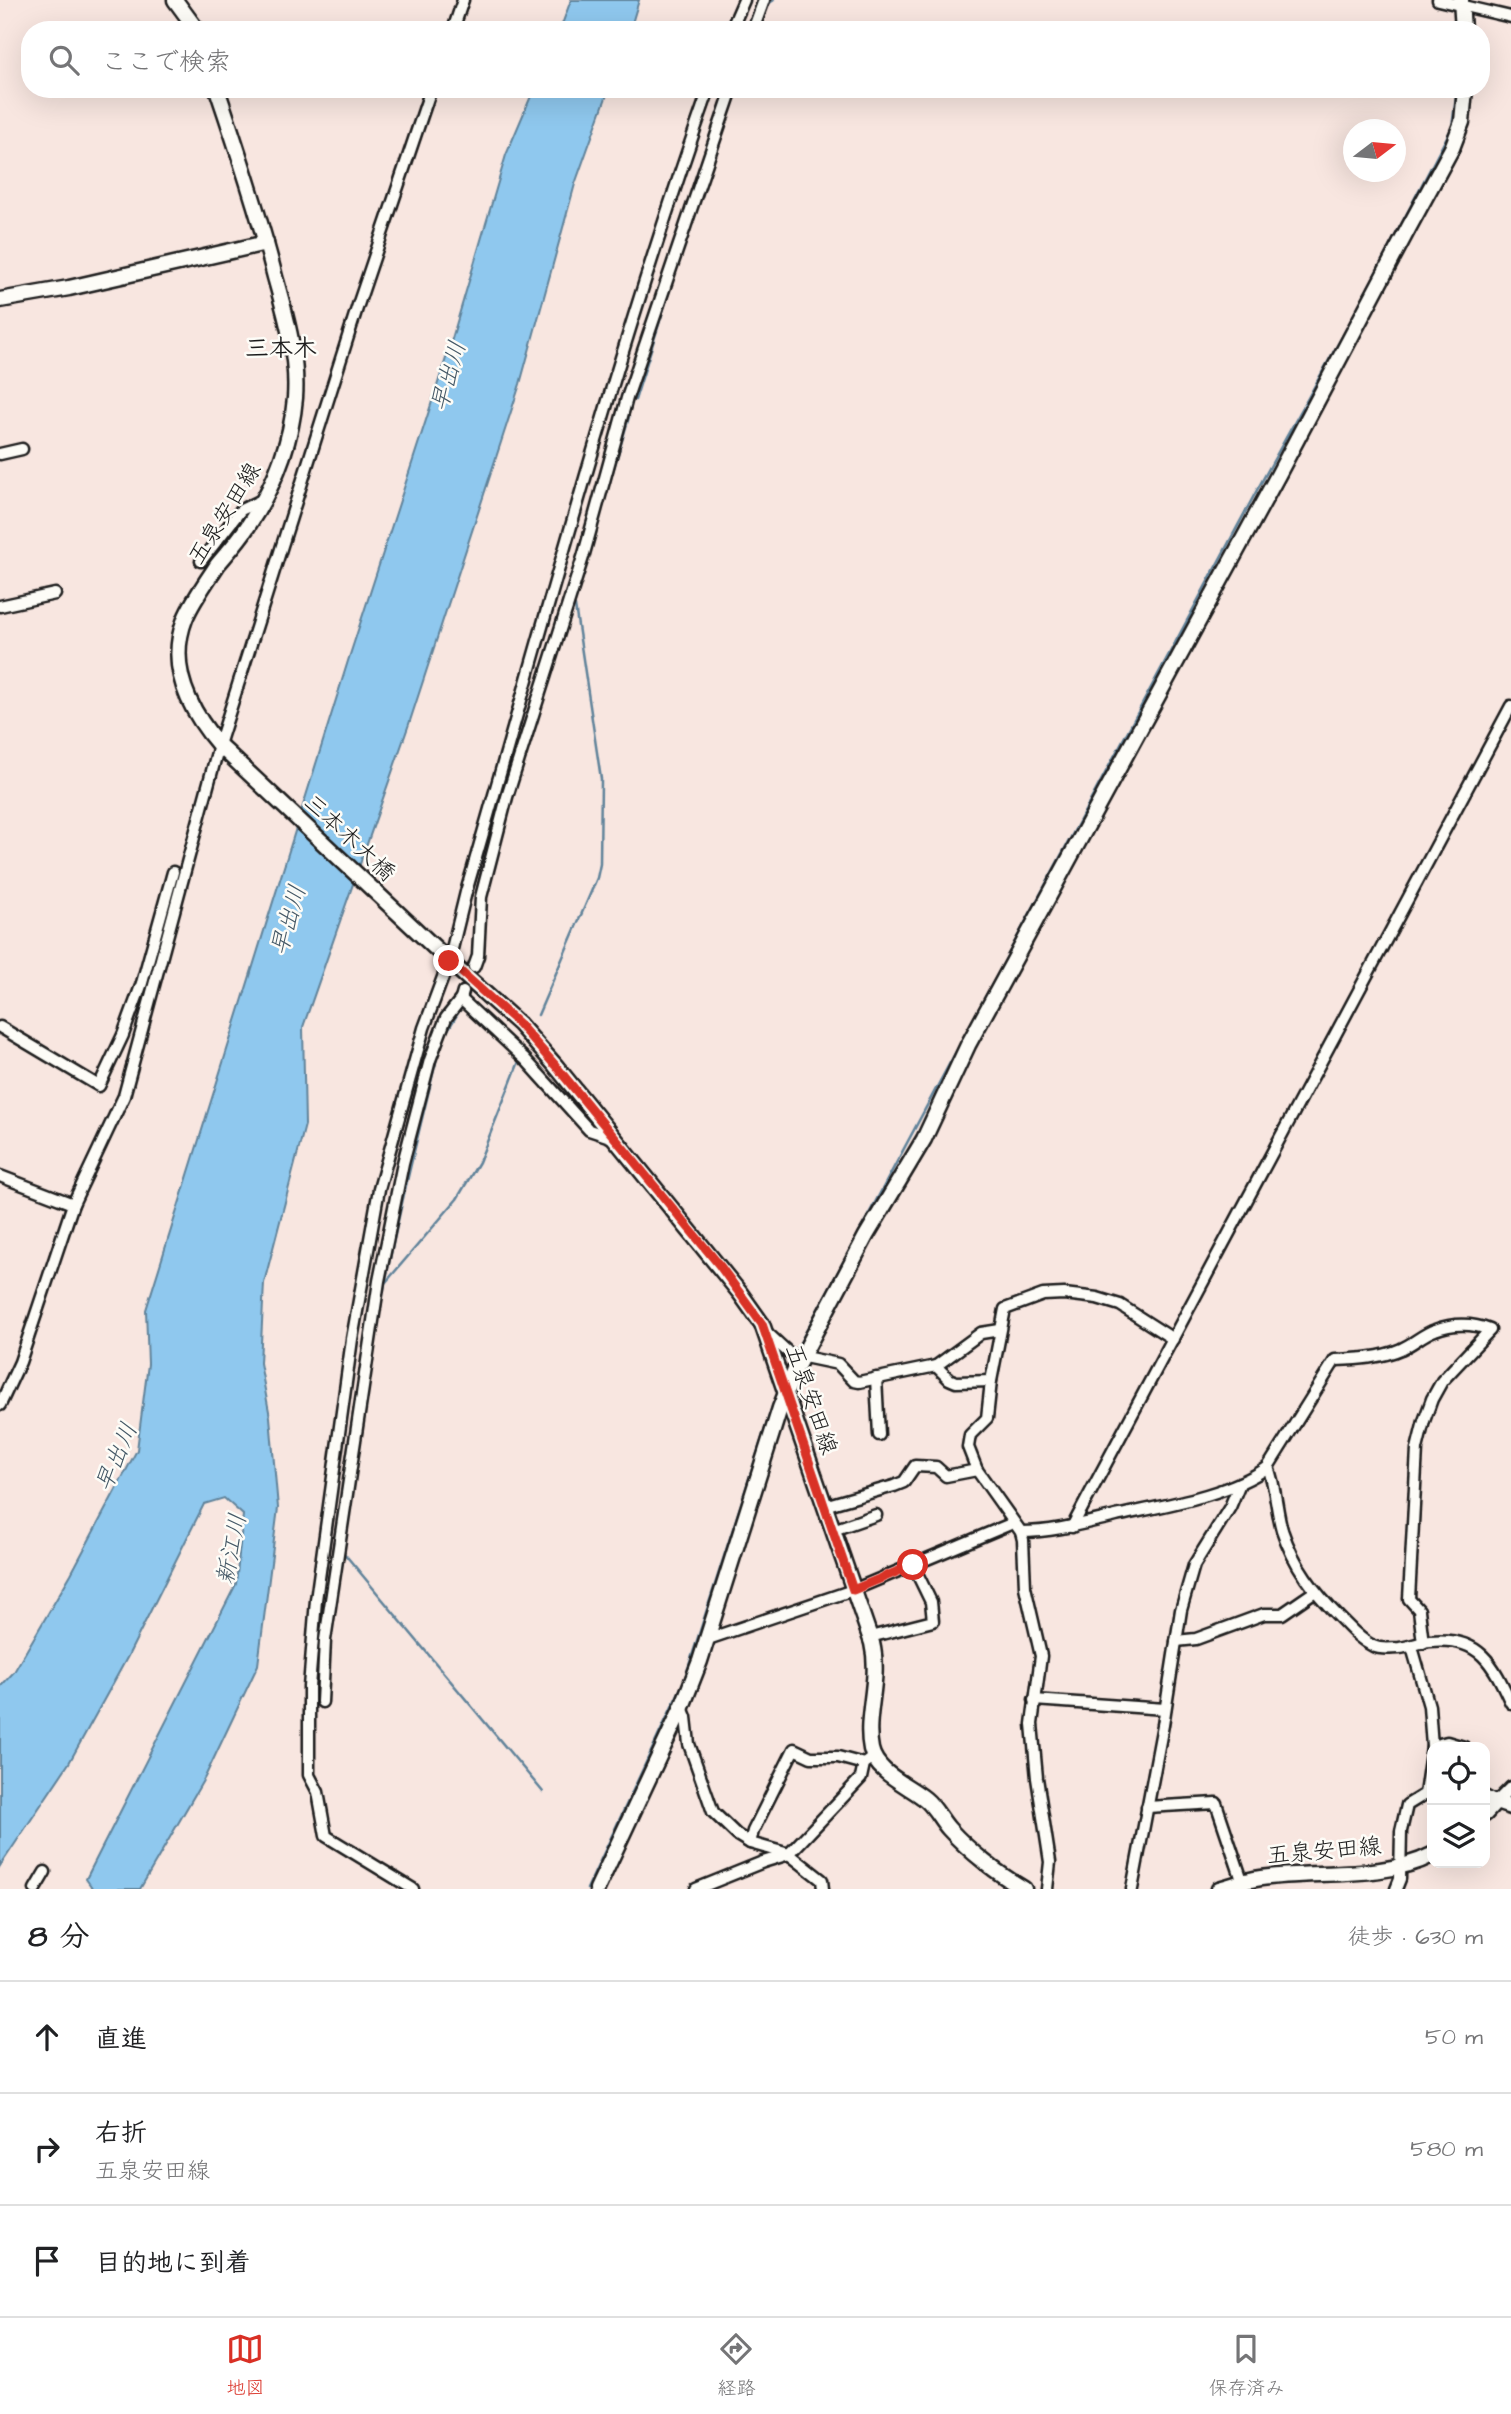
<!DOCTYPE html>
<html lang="ja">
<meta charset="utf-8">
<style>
body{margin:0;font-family:"Architects Daughter","Klee One",sans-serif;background:#f6f6f6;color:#202124}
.controls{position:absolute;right:21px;bottom:21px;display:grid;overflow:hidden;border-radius:14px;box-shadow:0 7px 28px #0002}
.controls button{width:63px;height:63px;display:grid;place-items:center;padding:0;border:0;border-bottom:2px solid #e0e0e0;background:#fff;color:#202124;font:35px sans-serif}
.compass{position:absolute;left:1343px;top:119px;width:63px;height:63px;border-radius:50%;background:#fff;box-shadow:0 7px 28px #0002;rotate:74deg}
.stop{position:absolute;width:21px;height:21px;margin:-16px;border:5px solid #d93025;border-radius:50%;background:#fff}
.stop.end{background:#d93025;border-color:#fff;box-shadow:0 2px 7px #0008}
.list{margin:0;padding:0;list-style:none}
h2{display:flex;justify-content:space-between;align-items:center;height:91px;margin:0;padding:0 28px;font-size:30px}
h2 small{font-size:23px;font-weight:400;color:#757577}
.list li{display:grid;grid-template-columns:46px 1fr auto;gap:21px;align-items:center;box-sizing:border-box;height:112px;padding:0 28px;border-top:2px solid #e0e0e0}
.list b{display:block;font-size:26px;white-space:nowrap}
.list p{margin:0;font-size:23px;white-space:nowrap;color:#757577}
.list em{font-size:23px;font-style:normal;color:#757577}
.icon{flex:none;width:38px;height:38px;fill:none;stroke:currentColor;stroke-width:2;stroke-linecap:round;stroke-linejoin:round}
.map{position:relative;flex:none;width:1511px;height:1889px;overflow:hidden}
.search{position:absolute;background:#fff;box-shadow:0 7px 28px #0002;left:21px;right:21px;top:21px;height:77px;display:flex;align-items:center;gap:18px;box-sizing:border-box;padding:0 24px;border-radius:28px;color:#757577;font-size:26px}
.sheet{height:427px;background:#fff}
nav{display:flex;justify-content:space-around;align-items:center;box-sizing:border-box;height:98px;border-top:2px solid #e0e0e0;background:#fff;font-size:19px;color:#757577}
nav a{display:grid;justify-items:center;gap:4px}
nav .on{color:#d93025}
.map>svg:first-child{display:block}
.water{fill:#8fc8ee;stroke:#61839a;stroke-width:2}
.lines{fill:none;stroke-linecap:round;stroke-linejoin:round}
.stream{stroke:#61839a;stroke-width:2.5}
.street-casing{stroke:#1c1c1c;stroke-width:15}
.secondary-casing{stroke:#1c1c1c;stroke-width:19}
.street{stroke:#fdfcf7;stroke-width:10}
.secondary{stroke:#fdfcf7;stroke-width:14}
.route{stroke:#d93025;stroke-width:9}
.labels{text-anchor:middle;stroke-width:5;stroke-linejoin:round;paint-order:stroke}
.street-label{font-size:23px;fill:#1c1c1c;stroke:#fdfcf7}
.neighbourhood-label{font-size:24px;font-weight:bold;fill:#1c1c1c;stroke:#fdfcf7}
.water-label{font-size:24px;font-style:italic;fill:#445866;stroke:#fdfcf7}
</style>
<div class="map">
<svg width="1511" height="1889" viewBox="0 0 1511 1889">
<rect width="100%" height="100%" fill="#f8e6e0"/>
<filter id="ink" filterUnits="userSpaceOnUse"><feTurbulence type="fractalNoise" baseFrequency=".0143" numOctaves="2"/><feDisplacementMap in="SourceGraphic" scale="14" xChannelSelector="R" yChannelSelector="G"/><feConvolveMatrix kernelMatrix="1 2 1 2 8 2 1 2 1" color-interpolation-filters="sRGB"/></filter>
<g filter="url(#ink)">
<g class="water">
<polygon points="571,0 639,0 630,30 560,30"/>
<polygon points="534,89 609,89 575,184 520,384 409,724 303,1027 305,1125 264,1283 260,1363 270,1417 278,1508 258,1665 205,1777 140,1889 93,1889 86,1879 236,1584 243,1515 224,1498 204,1504 128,1656 69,1763 0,1866 0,1687 14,1672 71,1574 137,1450 148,1364 146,1310 348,661 449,349 506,155"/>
</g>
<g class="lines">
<g class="stream">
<polyline points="768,4 774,0"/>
<polyline points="1454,5 1455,30"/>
<polyline points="759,30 769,0"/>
<polyline points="718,146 738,89"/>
<polyline points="635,400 676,270"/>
<polyline points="590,549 629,417"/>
<polyline points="563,635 587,562"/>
<polyline points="508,812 543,698"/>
<polyline points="484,943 487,893"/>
<polyline points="538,1015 597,878 600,864 601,779 575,606"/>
<polyline points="443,1038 461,1008"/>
<polyline points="386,1282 457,1199 479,1162 520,1059"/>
<polyline points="796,1350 1257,490 1350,322 1452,127 1457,89"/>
<path d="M373,1352c16,-102 41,-202 66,-302"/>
<polyline points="343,1552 543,1792"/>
<polyline points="587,1889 684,1681 772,1407"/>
</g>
<g class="street-casing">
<g id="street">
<polyline points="1438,0 1511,17"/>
<polyline points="453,30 463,0"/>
<polyline points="731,30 744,0"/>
<polyline points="753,30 764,0"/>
<polyline points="0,454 22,449"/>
<polyline points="201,561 241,510 264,499"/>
<polyline points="0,606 55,594"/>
<polyline points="474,967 478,956 481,897 507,797 584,554 627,398 732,89"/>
<polyline points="461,999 525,1059 589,1130 613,1138"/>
<polyline points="0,1027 99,1086 123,1035 142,983 173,872"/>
<polyline points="0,1176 73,1204"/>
<polyline points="765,1331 790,1354 838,1364 854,1381 859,1382 936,1366 949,1379 956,1382 991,1381"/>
<polyline points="936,1366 981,1333 1000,1330"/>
<polyline points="876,1378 879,1435"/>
<polyline points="0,1405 20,1362 73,1204 124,1096 219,745 358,305 431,89"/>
<path d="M1268,1467c8,21 8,42 14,63 12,36 32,62 58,88 10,10 20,22 33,28 8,4 18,2 26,2 11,-1 21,-6 31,-7 50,-5 63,23 81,62"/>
<polyline points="824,1506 894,1486 904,1482 915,1466 936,1467 946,1476 977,1470"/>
<polyline points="1072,1527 1511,706"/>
<polyline points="833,1530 876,1515"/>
<path d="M1021,1532c32,0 64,-9 95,-16 46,-10 114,-21 152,-49l67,-107c22,-1 46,-2 66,-11 12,-5 22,-15 34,-19 17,-7 38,-7 55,0l-48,51 -10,18 -8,22 -7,28 -8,150 10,11 4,33"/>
<polyline points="870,1637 933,1621 931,1602 913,1565"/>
<polyline points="708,1639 853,1590 1013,1523"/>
<polyline points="1176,1641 1196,1639 1264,1614 1282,1614 1314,1592"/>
<polyline points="1034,1700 1165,1709"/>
<polyline points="322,1702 325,1640 379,1281 403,1163 430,1060 446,1018 461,999 463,992"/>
<polyline points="682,1707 686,1717 689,1744 713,1812 737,1835 750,1843 789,1854 822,1880 823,1889"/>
<polyline points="1432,1746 1447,1742 1464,1747"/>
<polyline points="1485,1796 1496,1802 1511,1787"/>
<polyline points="1147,1807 1216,1803 1243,1883"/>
<polyline points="750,1843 753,1831 794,1749 811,1757 838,1757 864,1764"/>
<polyline points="35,1889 45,1872"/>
<path d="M413,1889l-87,-53 -8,-44 -9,-17v-88l7,-87 36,-261 27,-150 45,-161 25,-67 17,-69c78,-268 150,-540 243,-803"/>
<polyline points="696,1889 763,1862 789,1854 861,1778 864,1764 873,1757"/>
<polyline points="1047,1889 1050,1862 1037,1778 1032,1724 1041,1656 1025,1587 1023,1540 1021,1532 977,1470 968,1447 970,1435 987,1418 991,1381 1005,1309 1043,1295 1064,1294 1097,1298 1120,1305 1173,1339"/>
<polyline points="1132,1889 1163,1725 1181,1610 1194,1565 1230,1507 1240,1483"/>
<polyline points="1396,1889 1400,1879 1401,1831 1407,1805 1425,1794 1432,1746 1429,1706 1412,1647"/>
</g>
</g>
<g class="secondary-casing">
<g id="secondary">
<polyline points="175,0 197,30"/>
<polyline points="1461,0 1463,30"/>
<path d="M217,89c21,62 42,125 58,188 11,39 23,80 20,121 -4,46 -22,90 -47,128 -9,14 -20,26 -30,38 -10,15 -27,39 -33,55 -18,47 4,91 34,126l230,216 70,63 36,41 185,228 22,31 110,319c9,38 -8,72 -1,106 5,24 37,36 54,50 10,8 15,20 24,30 20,22 49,45 75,60"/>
<polyline points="0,300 69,288 266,243"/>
<polyline points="1485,1814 1496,1802 1511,1807"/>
<polyline points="597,1889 682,1707 700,1661 780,1408 795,1370 866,1236 924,1139 968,1045 1278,475 1408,229 1452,148 1462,122 1465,89"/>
<path d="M1219,1889c14,-4 28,-9 42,-11 53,-8 123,2 171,-23"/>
</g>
</g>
<use href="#street" class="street"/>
<use href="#secondary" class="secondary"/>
</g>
</g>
<g class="lines" filter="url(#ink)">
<polyline class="route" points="449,961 519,1024 555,1065 720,1266 762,1324 853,1590 913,1565"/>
</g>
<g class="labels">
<g class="street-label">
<text transform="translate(224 513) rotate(-58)" y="8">五泉安田線</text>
<text transform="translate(350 837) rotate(43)" y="8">三本木大橋</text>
<text transform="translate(812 1399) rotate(71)" y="8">五泉安田線</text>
<text transform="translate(1324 1850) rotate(-5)" y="8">五泉安田線</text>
</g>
<g class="neighbourhood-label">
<text x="281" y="356">三本木</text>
</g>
<g class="water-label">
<text transform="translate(448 376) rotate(-74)" y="8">早出川</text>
<text transform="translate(288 920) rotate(-74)" y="8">早出川</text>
<text transform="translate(116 1457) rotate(-67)" y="8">早出川</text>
<text transform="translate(231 1549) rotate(-79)" y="8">新江川</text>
</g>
</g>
</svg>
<div class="controls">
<button><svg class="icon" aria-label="locate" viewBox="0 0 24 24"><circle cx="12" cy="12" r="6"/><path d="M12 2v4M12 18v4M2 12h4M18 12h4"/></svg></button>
<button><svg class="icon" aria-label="layers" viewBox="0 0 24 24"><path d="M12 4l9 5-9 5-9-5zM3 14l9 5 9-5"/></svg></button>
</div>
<svg class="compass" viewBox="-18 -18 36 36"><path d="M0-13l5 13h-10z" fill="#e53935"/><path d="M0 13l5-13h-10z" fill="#757577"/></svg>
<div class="stop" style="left:913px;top:1565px"></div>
<div class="stop end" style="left:449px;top:961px"></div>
<div class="search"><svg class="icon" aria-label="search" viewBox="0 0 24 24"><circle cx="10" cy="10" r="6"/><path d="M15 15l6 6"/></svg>ここで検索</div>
</div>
<section class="sheet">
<h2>8 分<small>徒歩 · 630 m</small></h2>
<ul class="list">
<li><svg class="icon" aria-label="ahead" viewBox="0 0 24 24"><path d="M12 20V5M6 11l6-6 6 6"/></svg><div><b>直進</b></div><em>50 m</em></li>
<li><svg class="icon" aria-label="right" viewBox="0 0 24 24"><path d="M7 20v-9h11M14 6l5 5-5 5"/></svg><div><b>右折</b><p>五泉安田線</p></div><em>580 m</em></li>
<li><svg class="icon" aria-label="arrive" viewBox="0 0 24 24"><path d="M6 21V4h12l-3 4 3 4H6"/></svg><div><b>目的地に到着</b></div></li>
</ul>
</section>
<nav>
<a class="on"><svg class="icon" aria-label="map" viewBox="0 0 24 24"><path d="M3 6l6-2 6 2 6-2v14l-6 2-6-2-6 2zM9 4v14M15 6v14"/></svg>地図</a>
<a><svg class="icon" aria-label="directions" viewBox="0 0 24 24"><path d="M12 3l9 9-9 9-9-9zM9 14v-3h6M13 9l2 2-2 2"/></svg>経路</a>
<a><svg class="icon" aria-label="saved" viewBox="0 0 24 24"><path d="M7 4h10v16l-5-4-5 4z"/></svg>保存済み</a>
</nav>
